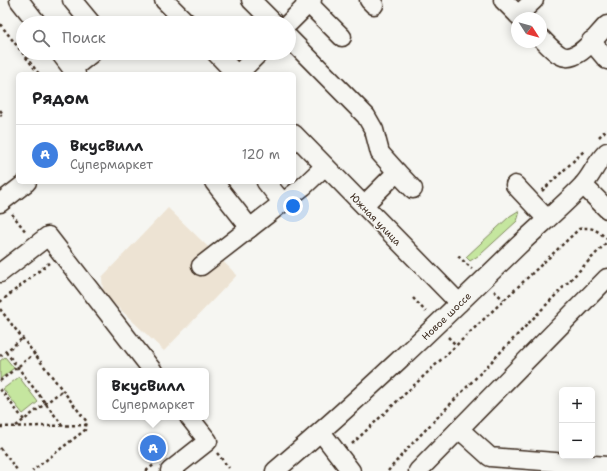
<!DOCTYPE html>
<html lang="ru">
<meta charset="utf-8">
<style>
body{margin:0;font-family:"Shantell Sans",sans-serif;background:#f2f2f2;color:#202124}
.controls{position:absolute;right:12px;bottom:12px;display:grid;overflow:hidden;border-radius:6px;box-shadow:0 2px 10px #0003}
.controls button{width:36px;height:36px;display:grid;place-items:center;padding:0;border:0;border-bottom:1px solid #e0e0e0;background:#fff;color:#202124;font:20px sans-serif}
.compass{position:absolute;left:511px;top:12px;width:36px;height:36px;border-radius:50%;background:#fff;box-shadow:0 2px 10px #0003;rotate:126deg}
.you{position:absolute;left:293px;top:206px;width:14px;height:14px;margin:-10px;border:3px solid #fff;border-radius:50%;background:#1a73e8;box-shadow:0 0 0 6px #1a73e833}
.badge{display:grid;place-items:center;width:26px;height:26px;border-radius:50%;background:#0b8043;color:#fff;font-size:13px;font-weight:700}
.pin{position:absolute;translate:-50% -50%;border:2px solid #fff;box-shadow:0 1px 4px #0006}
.popup{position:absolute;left:97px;top:368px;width:112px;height:52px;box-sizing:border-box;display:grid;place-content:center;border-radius:6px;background:#fff;filter:drop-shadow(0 1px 3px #0005);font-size:13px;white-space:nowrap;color:#757577}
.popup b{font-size:15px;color:#202124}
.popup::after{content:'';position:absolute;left:50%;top:100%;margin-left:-8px;border:8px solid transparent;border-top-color:#fff}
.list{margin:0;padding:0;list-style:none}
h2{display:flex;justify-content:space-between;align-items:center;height:52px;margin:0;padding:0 16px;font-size:17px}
h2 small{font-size:13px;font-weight:400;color:#757577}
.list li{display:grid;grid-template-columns:26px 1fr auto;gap:12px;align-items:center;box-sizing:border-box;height:60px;padding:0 16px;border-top:1px solid #e0e0e0}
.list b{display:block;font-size:15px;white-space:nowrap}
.list p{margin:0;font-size:13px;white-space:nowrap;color:#757577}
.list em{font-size:13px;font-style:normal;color:#757577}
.icon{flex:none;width:22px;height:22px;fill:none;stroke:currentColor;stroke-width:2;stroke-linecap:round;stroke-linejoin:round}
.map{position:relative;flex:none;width:607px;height:471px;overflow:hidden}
.search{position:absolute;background:#fff;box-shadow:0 2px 10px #0003;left:16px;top:16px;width:280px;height:44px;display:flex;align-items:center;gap:10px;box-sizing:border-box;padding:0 14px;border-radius:22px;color:#757577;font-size:15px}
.panel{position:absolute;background:#fff;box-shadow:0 2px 10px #0003;left:16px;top:72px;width:280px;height:112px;border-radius:6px}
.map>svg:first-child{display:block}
.built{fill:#ede3d3}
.green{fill:#c5e69f;stroke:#80885e}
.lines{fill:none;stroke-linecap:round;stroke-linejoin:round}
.minor-casing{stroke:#3b2a1e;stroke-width:21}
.path{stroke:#3b2a1e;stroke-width:2.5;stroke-dasharray:3 3;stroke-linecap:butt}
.minor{stroke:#f6f6f2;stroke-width:18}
.labels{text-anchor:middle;stroke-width:3;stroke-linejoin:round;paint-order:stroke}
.street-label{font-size:10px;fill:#3b2a1e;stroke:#f6f6f2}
</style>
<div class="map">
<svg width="607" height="471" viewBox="0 0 607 471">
<rect width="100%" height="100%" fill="#f6f6f2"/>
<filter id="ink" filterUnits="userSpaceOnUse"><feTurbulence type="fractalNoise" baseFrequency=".025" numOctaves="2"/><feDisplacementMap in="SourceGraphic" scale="8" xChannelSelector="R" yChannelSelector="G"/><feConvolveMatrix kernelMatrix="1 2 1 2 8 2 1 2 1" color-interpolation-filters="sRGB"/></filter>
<g filter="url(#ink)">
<polygon class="built" points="168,208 237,275 164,351 103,293 102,277"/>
<g class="green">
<polygon points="518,211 519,215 517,221 481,254 470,261 466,257 510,216"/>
<polygon points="5,357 14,368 0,379 0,361"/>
<polygon points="19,377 38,402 23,414 3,389"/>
</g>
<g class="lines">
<g class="minor-casing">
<g id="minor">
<polyline points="19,0 37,23"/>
<polyline points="72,0 91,23"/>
<polyline points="164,0 187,23"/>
<polyline points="251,0 274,23"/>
<polyline points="305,0 342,37"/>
<polyline points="369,0 374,5"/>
<polyline points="503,0 521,18"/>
<polyline points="518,15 534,0"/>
<polyline points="289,23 312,0"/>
<polyline points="289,38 366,116 374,130 380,153 397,172"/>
<path d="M541,38c6,6 12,13 19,17 17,10 36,-19 47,-30"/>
<polyline points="591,41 607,60"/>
<polyline points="60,53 76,74"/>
<polyline points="216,53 236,74"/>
<polyline points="72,69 92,53"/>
<polyline points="238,74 259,53"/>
<polyline points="294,134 459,303"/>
<polyline points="214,182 250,228"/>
<polyline points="266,182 283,203"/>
<polyline points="515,185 546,218"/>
<polyline points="583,185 607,209"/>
<polyline points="0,203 27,182"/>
<polyline points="364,205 397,172 413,189"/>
<polyline points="201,266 304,186 325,166"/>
<polyline points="0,273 48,236 153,371"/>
<polyline points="459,429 490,457 607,466"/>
<polyline points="321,432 351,471"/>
<polyline points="170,471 208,441 189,417"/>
<path d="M275,471c84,-71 164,-148 243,-225 21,-20 44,-39 64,-60 10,-10 14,-24 25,-34"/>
<polyline points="418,471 607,278"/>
</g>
</g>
<g class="path">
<polyline points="0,24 39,74"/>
<polyline points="0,110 3,114 0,116"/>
<polyline points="599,137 607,129"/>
<polyline points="542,191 585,150"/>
<polyline points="12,214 26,232"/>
<polyline points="458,256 472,269"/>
<polyline points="494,291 504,300"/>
<polyline points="413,298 426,312"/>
<polyline points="0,302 49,263"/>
<polyline points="0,309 87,422 85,430 32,471"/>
<polyline points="448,337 456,345"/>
<polyline points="6,352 63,426"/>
<polyline points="0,356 23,338"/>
<polyline points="0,381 35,353"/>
<polyline points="0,389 24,420"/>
<polyline points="16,426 63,390"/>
<polyline points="0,427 87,425"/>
<path d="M352,444l227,-215c13,-3 18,1 28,10"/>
<polyline points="0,448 18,471"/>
<polyline points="217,453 229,468"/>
<polyline points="146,471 155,464"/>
<polyline points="388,471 406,450 607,242"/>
</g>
<use href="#minor" class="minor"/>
</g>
</g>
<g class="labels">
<g class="street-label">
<text transform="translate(376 219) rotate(46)" y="4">Южная улица</text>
<text transform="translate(446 316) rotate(-44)" y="4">Новое шоссе</text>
</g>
</g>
</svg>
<div class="controls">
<button>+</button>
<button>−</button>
</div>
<svg class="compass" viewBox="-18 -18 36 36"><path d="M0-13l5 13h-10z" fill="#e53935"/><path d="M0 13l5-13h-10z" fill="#757577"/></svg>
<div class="you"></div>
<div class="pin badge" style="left:153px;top:448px;background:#3f7fe0">A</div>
<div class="popup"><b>ВкусВилл</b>Супермаркет</div>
<div class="search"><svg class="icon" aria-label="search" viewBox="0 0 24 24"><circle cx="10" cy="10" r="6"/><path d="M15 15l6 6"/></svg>Поиск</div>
<section class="panel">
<h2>Рядом<small></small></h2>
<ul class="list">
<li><span class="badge" style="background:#3f7fe0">A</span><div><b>ВкусВилл</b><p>Супермаркет</p></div><em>120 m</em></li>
</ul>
</section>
</div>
